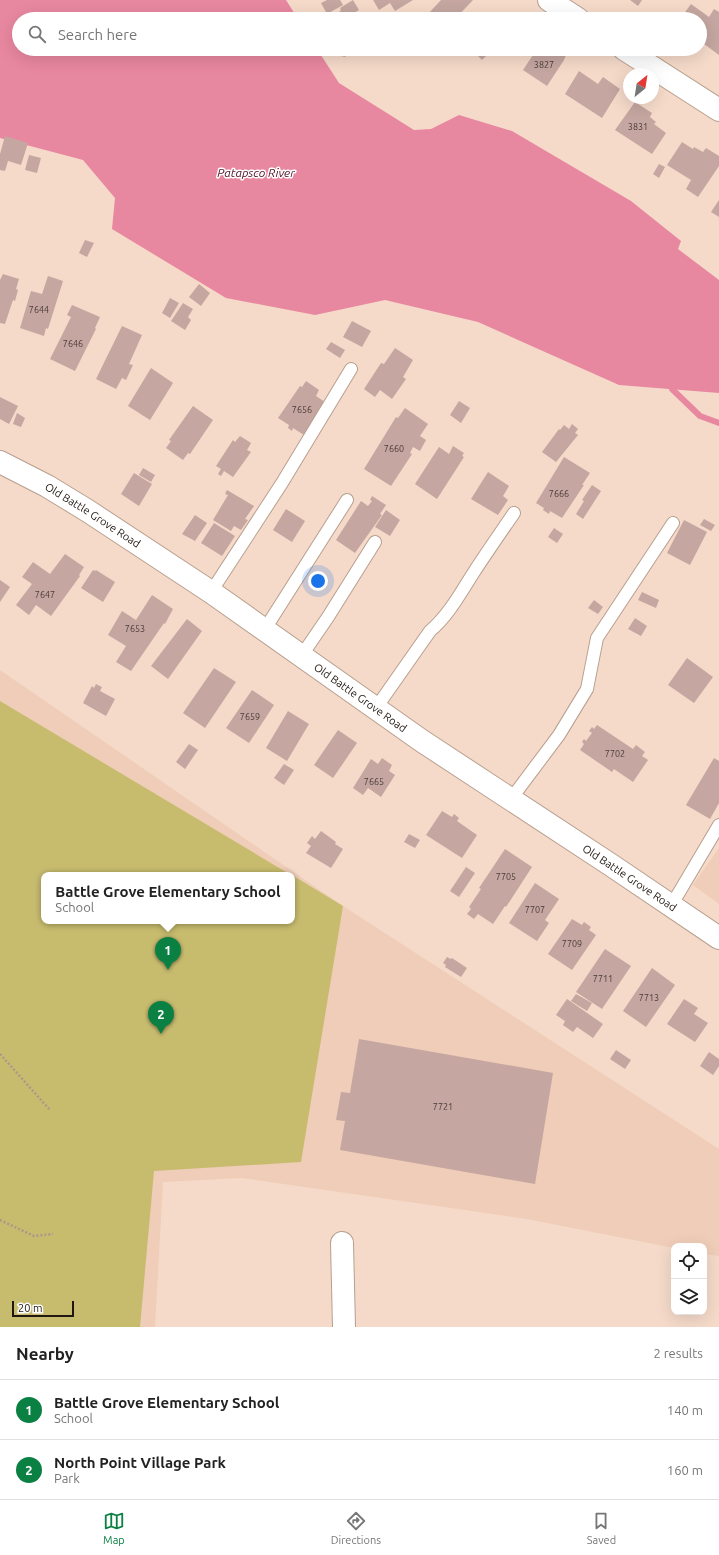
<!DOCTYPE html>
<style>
body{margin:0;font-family:Ubuntu,sans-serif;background:#f6f6f6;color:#222}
.controls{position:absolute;right:12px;bottom:12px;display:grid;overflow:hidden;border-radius:8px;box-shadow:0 4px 16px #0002}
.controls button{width:36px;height:36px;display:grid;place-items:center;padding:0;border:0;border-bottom:1px solid #e0e0e0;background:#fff;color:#222;font:20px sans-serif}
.compass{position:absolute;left:623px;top:68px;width:36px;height:36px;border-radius:50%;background:#fff;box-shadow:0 4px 16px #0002;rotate:30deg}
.scale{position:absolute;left:12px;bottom:10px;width:62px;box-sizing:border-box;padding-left:4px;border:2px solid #211711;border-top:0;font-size:11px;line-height:14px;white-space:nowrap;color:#211711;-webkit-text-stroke:3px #fff;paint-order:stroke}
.you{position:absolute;left:318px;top:581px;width:14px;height:14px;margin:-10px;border:3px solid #fff;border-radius:50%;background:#1a73e8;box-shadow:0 0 0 6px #1a73e833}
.badge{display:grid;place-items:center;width:26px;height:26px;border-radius:50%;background:#0b8043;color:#fff;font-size:13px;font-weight:700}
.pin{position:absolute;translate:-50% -33px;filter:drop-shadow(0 1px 2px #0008)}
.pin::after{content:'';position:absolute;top:21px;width:14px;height:12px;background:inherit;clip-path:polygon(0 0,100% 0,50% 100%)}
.popup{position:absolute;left:41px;top:872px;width:254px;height:52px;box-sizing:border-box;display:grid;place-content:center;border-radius:8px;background:#fff;filter:drop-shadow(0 1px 3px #0005);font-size:13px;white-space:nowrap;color:#767676}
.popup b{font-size:15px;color:#222}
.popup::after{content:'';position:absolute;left:50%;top:100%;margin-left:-8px;border:8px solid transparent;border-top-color:#fff}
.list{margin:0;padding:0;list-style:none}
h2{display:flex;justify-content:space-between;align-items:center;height:52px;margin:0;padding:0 16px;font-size:17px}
h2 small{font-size:13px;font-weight:400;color:#767676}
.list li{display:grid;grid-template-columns:26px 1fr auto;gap:12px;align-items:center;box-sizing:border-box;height:60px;padding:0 16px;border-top:1px solid #e0e0e0}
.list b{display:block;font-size:15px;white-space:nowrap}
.list p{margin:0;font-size:13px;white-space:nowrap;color:#767676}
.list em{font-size:13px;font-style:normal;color:#767676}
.icon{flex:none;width:22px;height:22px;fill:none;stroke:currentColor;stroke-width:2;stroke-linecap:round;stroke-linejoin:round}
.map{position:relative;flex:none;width:719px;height:1327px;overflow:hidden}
.search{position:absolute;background:#fff;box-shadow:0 4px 16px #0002;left:12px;right:12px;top:12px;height:44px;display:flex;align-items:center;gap:10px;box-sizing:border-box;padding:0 14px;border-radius:22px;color:#767676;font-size:15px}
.sheet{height:172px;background:#fff}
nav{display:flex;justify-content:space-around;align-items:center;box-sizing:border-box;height:56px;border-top:1px solid #e0e0e0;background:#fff;font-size:11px;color:#767676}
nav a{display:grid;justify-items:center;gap:2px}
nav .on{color:#0b8043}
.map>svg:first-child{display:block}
.built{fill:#efcdb8;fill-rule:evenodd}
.green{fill:#c7bc6e}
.water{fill:#e887a0}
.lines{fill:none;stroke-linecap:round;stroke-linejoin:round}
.stream{stroke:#e887a0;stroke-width:6}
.building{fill:#c5a6a1}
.service-casing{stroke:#b89f8f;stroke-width:14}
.minor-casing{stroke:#b89f8f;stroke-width:24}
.path{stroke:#ac9789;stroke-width:2.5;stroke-dasharray:2 2;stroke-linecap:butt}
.service{stroke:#fff;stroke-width:12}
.minor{stroke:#fff;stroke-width:22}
.labels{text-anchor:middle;stroke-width:3;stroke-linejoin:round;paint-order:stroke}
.number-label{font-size:9px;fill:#4a3b35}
.street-label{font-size:11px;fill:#211711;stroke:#fff}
.water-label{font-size:12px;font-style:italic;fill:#4e1226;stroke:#fff}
</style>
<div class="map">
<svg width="719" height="1327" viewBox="0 0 719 1327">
<rect width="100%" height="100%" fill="#f5dac9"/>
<g class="built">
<path d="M0,670l343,236 376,243v107l-15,-2v-8h-30v2l-147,-29 -285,-41 -79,4 -8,145h-155zM44,875h248v46h-248z"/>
<polygon points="719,848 719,904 693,885"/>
</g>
<polygon class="green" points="0,701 291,875 44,875 44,921 292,921 292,875 343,906 301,1162 154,1171 140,1327 0,1327"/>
<polygon class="water" points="0,0 286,0 298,19 19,19 19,49 317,49 339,83 414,130 431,129 459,115 512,131 631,201 681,241 678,249 719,280 719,393 619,385 478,322 385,300 315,315 226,298 112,229 115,198 83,160 0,138"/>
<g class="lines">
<polyline class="stream" points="672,389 700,416 719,423"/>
</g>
<g class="building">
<polygon points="327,0 340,0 343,5 327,14 321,3"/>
<polygon points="353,0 359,10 346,18 344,15 342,16 339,12 341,10 340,8"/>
<polygon points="373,0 413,0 395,11 390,3 379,10"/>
<polygon points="441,0 473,0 455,19 434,19 428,14"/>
<polygon points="630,0 642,0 638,6"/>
<polygon points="691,4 709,17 714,9 719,12 719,55 700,41 700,19 680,19"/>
<polygon points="338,49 349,49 349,53 345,57 341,56 337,53"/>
<polygon points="473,49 493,49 482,60 472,50"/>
<polygon points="537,49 558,49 566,55 564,60 547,86 523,70"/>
<polygon points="579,71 598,84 603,77 620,89 602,118 565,94"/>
<polygon points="635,102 652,113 650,117 656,122 654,124 666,133 652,154 615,130"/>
<polygon points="5,136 28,143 21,165 8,161 5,171 0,170 0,154"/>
<polygon points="682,142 693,149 694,147 703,152 706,148 719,156 719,166 698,197 686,189 691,180 667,165"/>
<polygon points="29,155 41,158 37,173 25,170"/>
<polygon points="659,164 665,167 659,178 653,174"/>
<polygon points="719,200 719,217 711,212"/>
<polygon points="85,240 94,243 87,257 79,253"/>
<polygon points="3,274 19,279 16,289 18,290 15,301 13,300 5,324 0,323 0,280"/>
<polygon points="48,276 63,281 48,329 46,328 44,336 20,328 31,291 42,294"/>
<polygon points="199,284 210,293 201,306 189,297"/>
<polygon points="170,298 179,303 170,318 162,313"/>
<polygon points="183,303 193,309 188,317 191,320 185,330 171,321"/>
<polygon points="72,305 100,317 95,328 96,329 75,371 50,359 71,317 67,315"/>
<polygon points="352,321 371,331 362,347 343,337"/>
<polygon points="122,326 142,335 129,364 133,365 126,380 122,378 116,389 96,379"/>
<polygon points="331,342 345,350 340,358 326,349"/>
<polygon points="395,348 413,360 403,377 406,379 392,399 380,390 375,397 364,389 381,363 384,364"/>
<polygon points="151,368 173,383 150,420 128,406"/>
<polygon points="306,381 319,390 316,396 325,402 304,435 293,428 292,431 288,428 289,425 278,418 300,386 302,387"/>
<polygon points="0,397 18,406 9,424 0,419"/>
<polygon points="459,401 470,408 461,423 450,415"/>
<polygon points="193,406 213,420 190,454 188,453 183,460 166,448 171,441 169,440"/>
<polygon points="405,408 428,424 420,436 426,440 420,451 413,447 410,453 412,454 391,486 364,469 396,417 398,418"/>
<polygon points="17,413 25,418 21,427 13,424"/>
<polygon points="572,424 578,429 575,433 578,435 556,462 542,452 559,429 560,430 564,425 569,429"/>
<polygon points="240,436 251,443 247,450 251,452 233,477 224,471 221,476 218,474 221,469 216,466 233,440 235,442"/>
<polygon points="453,446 464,453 462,456 464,457 437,499 415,484 439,447 449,454"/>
<polygon points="564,457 590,473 582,485 584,485 562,518 550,511 549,514 543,510 544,508 536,503"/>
<polygon points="143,468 155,475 151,482 139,475"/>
<polygon points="488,472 509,486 503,496 508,500 498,515 471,499"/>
<polygon points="134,473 152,484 139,506 121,494"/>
<polygon points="592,485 601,491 583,519 576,514 584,501 582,500"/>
<polygon points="227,490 254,506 245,519 248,520 241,530 234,526 231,531 213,520 228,495 225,494"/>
<polygon points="372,496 386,505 380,514 382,515 355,553 336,540 361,501 368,506 372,501 370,500"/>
<polygon points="286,509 305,521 292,542 273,530"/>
<polygon points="386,510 400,520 390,536 375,527"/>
<polygon points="195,515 207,523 195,541 182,534"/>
<polygon points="704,519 715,525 711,531 700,525"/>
<polygon points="684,520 707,532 690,565 667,553"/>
<polygon points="214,523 235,536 222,556 201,543"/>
<polygon points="554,528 563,534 557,543 548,537"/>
<polygon points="65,554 84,567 79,575 80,576 51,616 36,605 29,615 16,605 32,584 22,577 33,562 50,574"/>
<polygon points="93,570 95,571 96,570 115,582 103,602 81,588"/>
<polygon points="0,580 10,587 0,602"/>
<polygon points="642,592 659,600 656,608 638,600"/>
<polygon points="152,595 173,609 165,624 164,623 131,671 116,662 126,646 108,635 122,611 136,620"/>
<polygon points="594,600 603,607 598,614 588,608"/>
<polygon points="635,618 647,626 641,636 628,629"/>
<polygon points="187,619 202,631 168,679 151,666"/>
<polygon points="687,658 713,677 694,703 668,685"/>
<polygon points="214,668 236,682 205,728 183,713"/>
<polygon points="96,684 102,687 100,691 115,699 106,716 83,703 92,686 94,688"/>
<polygon points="252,690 274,705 249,743 226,728"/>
<polygon points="288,711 309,724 287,761 266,748"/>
<polygon points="597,725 633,749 636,745 645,752 642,756 648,760 633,782 614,769 612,772 580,750 584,744 582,742 584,739 586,741 592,733 589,731 592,727 594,729"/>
<polygon points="338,730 357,743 333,778 314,765"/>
<polygon points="189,744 198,750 185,769 176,762"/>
<polygon points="382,758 392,765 389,771 395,775 381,797 368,788 363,795 353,788 371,759 378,764"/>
<polygon points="714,758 719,761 719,803 710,819 686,805"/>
<polygon points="284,764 294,770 284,785 274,778"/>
<polygon points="442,811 452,817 454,814 459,818 457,821 477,835 462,858 426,835"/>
<polygon points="321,831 336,842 335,844 343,849 331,868 306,853 311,846 307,843 312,836 315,839"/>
<polygon points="409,834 420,840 415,848 404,842"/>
<polygon points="505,849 532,867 506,907 505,906 493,924 478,914 474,919 467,914 471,909 469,907 481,889 479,888"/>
<polygon points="466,867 475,873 459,897 450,891"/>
<polygon points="535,883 559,899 545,920 549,923 537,941 509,923"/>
<polygon points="572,919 582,925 584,922 591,927 589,930 596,935 572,970 548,954"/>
<polygon points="605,949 631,966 602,1009 576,992"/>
<polygon points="447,957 451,959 452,958 467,968 461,977 445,967 446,965 443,963"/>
<polygon points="652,968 675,985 646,1027 623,1011"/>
<polygon points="576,994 592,1003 587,1011 571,1001"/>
<polygon points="567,999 603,1024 593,1038 577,1027 573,1032 563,1025 565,1021 556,1015"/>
<polygon points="684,999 698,1008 694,1014 708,1023 695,1042 667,1024"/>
<polygon points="359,1039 553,1073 535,1184 340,1150 345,1121 336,1120 341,1092 350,1093"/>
<polygon points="616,1050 631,1060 625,1069 610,1059"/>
<polygon points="709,1052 719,1059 719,1066 713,1075 700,1066"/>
</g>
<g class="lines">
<g class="service-casing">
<g id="service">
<polyline points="211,592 282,483 351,369"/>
<polyline points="265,629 347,500"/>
<polyline points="302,655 328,617 375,542"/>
<path d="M376,708l54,-77c19,-16 31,-39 44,-59 13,-20 27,-40 40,-59"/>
<polyline points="511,799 559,735 587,689 597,638 673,523"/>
<polyline points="671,906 719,825"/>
</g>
</g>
<g class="minor-casing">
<g id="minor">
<polyline points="549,0 578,19"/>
<polyline points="624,49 719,110"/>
<path id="s1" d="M0,462l47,24 41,25 123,81 211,149 189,124 108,73"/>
<polyline points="342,1243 344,1327"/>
</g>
</g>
<g class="path">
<polyline points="0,1054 50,1110"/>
<polyline points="0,1220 34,1236 53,1234"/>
</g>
<use href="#service" class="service"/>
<use href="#minor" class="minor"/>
</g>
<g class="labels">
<g class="number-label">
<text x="544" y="68">3827</text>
<text x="638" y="130">3831</text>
<text x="39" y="313">7644</text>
<text x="73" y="347">7646</text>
<text x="302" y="413">7656</text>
<text x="394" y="452">7660</text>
<text x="559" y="497">7666</text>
<text x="45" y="598">7647</text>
<text x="135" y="632">7653</text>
<text x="250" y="720">7659</text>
<text x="615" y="757">7702</text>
<text x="374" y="785">7665</text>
<text x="506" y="880">7705</text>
<text x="535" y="913">7707</text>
<text x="572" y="947">7709</text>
<text x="603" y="982">7711</text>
<text x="649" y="1001">7713</text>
<text x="443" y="1110">7721</text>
</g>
<g class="street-label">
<text dy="4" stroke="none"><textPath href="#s1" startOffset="107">Old Battle Grove Road</textPath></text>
<text dy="4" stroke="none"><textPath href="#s1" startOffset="431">Old Battle Grove Road</textPath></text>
<text dy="4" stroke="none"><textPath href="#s1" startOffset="755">Old Battle Grove Road</textPath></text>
</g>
<g class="water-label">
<text x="256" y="177">Patapsco River</text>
</g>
</g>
</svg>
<div class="controls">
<button><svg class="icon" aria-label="locate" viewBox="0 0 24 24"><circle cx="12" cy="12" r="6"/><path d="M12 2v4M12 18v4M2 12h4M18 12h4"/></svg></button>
<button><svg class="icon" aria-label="layers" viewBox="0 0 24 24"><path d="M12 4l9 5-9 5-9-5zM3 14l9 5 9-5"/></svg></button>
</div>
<svg class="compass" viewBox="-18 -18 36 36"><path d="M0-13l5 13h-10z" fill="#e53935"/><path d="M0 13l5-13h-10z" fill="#767676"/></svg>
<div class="scale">20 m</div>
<div class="you"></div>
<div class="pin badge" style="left:168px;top:970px">1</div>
<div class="popup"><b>Battle Grove Elementary School</b>School</div>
<div class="pin badge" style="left:161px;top:1034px">2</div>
<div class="search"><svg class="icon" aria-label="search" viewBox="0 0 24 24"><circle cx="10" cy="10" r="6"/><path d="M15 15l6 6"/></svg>Search here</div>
</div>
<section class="sheet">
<h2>Nearby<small>2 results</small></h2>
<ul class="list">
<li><span class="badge">1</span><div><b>Battle Grove Elementary School</b><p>School</p></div><em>140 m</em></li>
<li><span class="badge">2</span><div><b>North Point Village Park</b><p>Park</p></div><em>160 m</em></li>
</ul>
</section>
<nav>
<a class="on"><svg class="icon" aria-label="map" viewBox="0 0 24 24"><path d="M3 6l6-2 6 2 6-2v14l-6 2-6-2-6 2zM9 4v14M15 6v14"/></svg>Map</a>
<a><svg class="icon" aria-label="directions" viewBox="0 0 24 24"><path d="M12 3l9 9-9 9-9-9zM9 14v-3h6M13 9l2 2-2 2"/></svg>Directions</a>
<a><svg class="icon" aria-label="saved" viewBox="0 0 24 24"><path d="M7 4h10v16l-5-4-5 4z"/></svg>Saved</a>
</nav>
